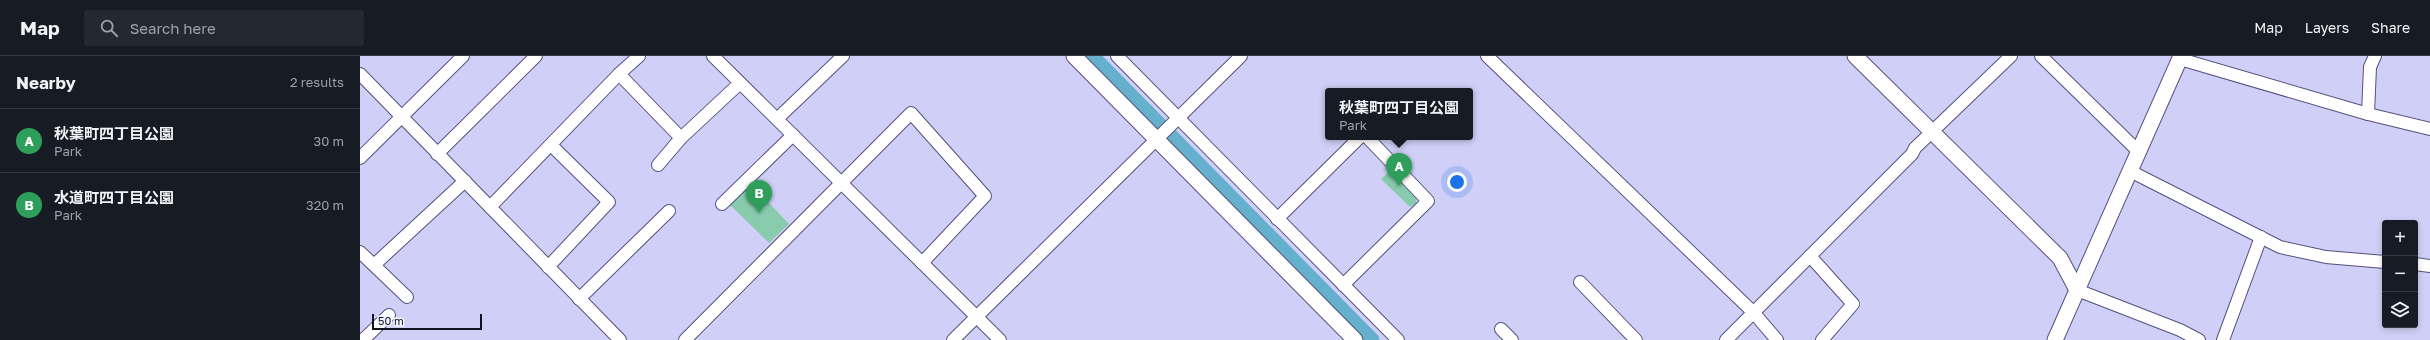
<!DOCTYPE html>
<meta charset="utf-8">
<style>
body{margin:0;font-family:"Golos Text","Noto Sans JP",sans-serif;background:#242831;color:#f1f3f6}
.controls{position:absolute;right:12px;bottom:12px;display:grid;overflow:hidden;border-radius:4px;box-shadow:0 2px 6px #0003}
.controls button{width:36px;height:36px;display:grid;place-items:center;padding:0;border:0;border-bottom:1px solid #363941;background:#171b24;color:#f1f3f6;font:20px sans-serif}
.scale{position:absolute;left:12px;bottom:10px;width:110px;box-sizing:border-box;padding-left:4px;border:2px solid #131223;border-top:0;font-size:11px;line-height:14px;white-space:nowrap;color:#131223;-webkit-text-stroke:3px #f3f3fe;paint-order:stroke}
.you{position:absolute;left:1097px;top:126px;width:14px;height:14px;margin:-10px;border:3px solid #fff;border-radius:50%;background:#1a73e8;box-shadow:0 0 0 6px #1a73e833}
.badge{display:grid;place-items:center;width:26px;height:26px;border-radius:50%;background:#726b05;color:#fff;font-size:13px;font-weight:700}
.pin{position:absolute;translate:-50% -33px;filter:drop-shadow(0 1px 2px #0008)}
.pin::after{content:'';position:absolute;top:21px;width:14px;height:12px;background:inherit;clip-path:polygon(0 0,100% 0,50% 100%)}
.popup{position:absolute;left:965px;top:32px;width:148px;height:52px;box-sizing:border-box;display:grid;place-content:center;border-radius:4px;background:#171b24;filter:drop-shadow(0 1px 3px #0005);font-size:13px;white-space:nowrap;color:#9ea1a6}
.popup b{font-size:15px;color:#f1f3f6}
.popup::after{content:'';position:absolute;left:50%;top:100%;margin-left:-8px;border:8px solid transparent;border-top-color:#171b24}
.list{margin:0;padding:0;list-style:none}
h2{display:flex;justify-content:space-between;align-items:center;height:52px;margin:0;padding:0 16px;font-size:17px}
h2 small{font-size:13px;font-weight:400;color:#9ea1a6}
.list li{display:grid;grid-template-columns:26px 1fr auto;gap:12px;align-items:center;box-sizing:border-box;height:64px;padding:0 16px;border-top:1px solid #363941}
.list b{display:block;font-size:15px;white-space:nowrap}
.list p{margin:0;font-size:13px;white-space:nowrap;color:#9ea1a6}
.list em{font-size:13px;font-style:normal;color:#9ea1a6}
.icon{flex:none;width:22px;height:22px;fill:none;stroke:currentColor;stroke-width:2;stroke-linecap:round;stroke-linejoin:round}
.map{position:relative;flex:none;width:2070px;height:284px;overflow:hidden}
header{display:flex;align-items:center;gap:24px;box-sizing:border-box;height:56px;padding:0 20px;background:#171b24;border-bottom:1px solid #363941}
header strong{font-size:19px}
nav{display:flex;gap:22px;margin-inline-start:auto;font-size:14px}
.search{width:280px;height:36px;background:#242831;display:flex;align-items:center;gap:10px;box-sizing:border-box;padding:0 14px;border-radius:4px;color:#9ea1a6;font-size:15px}
main{display:flex}
aside{flex:1;background:#171b24}
.map>svg:first-child{display:block}
.green{fill:#88ccad}
.lines{fill:none;stroke-linecap:round;stroke-linejoin:round}
.canal{stroke:#64b0cd;stroke-width:15}
.minor-casing{stroke:#53527c;stroke-width:14}
.tertiary-casing{stroke:#53527c;stroke-width:17}
.minor{stroke:#fff;stroke-width:12}
.tertiary{stroke:#fff;stroke-width:15}
</style>
<header>
<strong>Map</strong>
<div class="search"><svg class="icon" aria-label="search" viewBox="0 0 24 24"><circle cx="10" cy="10" r="6"/><path d="M15 15l6 6"/></svg>Search here</div>
<nav><a>Map</a><a>Layers</a><a>Share</a></nav>
</header>
<main>
<aside>
<h2>Nearby<small>2 results</small></h2>
<ul class="list">
<li><span class="badge" style="background:#2e9e5b">A</span><div><b>秋葉町四丁目公園</b><p>Park</p></div><em>30 m</em></li>
<li><span class="badge" style="background:#2e9e5b">B</span><div><b>水道町四丁目公園</b><p>Park</p></div><em>320 m</em></li>
</ul>
</aside>
<div class="map">
<svg width="2070" height="284" viewBox="0 0 2070 284">
<rect width="100%" height="100%" fill="#cfcff7"/>
<g class="green">
<polygon points="1032,113 1057,137 1056,147 1050,151 1021,123"/>
<polygon points="390,127 429,168 409,187 368,147"/>
</g>
<g class="lines">
<polyline class="canal" points="732,0 1012,284"/>
<g class="minor-casing">
<g id="minor">
<polyline points="353,0 640,284"/>
<polyline points="757,0 1038,284"/>
<polyline points="1127,0 1393,256 1417,284"/>
<polyline points="1681,0 1779,96"/>
<polyline points="1820,3 2008,58 2070,73"/>
<polyline points="0,18 260,284"/>
<polyline points="259,18 321,82"/>
<polyline points="2008,58 2010,11 2015,0"/>
<polyline points="417,63 483,0"/>
<polyline points="77,98 176,0"/>
<polyline points="0,102 103,0"/>
<polyline points="298,109 321,82 380,27"/>
<polyline points="1770,115 1920,191 1966,201 2025,206"/>
<polyline points="362,148 433,79"/>
<polyline points="130,151 259,18 279,0"/>
<polyline points="917,163 1000,81"/>
<polyline points="0,196 47,241"/>
<polyline points="1450,200 1493,248 1462,284"/>
<polyline points="2055,208 2070,210"/>
<polyline points="14,209 105,125"/>
<polyline points="188,211 249,146 191,89"/>
<polyline points="1220,226 1276,284"/>
<polyline points="983,229 1068,145 1007,81"/>
<polyline points="1717,234 1820,274 1839,284"/>
<polyline points="219,243 309,155"/>
<polyline points="1141,273 1152,284"/>
<polyline points="3,284 29,259"/>
<polyline points="325,284 551,57 625,140 562,207"/>
<polyline points="593,284 881,0"/>
<polyline points="1366,284 1552,98 1555,92 1651,0"/>
<polyline points="1863,284 1901,181"/>
</g>
</g>
<g class="tertiary-casing">
<g id="tertiary">
<polyline points="714,0 995,284"/>
<polyline points="1495,0 1700,202 1717,234"/>
<polyline points="1695,284 1821,0"/>
</g>
</g>
<use href="#minor" class="minor"/>
<use href="#tertiary" class="tertiary"/>
</g>
</svg>
<div class="controls">
<button>+</button>
<button>−</button>
<button><svg class="icon" aria-label="layers" viewBox="0 0 24 24"><path d="M12 4l9 5-9 5-9-5zM3 14l9 5 9-5"/></svg></button>
</div>
<div class="scale">50 m</div>
<div class="you"></div>
<div class="pin badge" style="left:1039px;top:130px;background:#2e9e5b">A</div>
<div class="popup"><b>秋葉町四丁目公園</b>Park</div>
<div class="pin badge" style="left:399px;top:157px;background:#2e9e5b">B</div>
</div>
</main>
